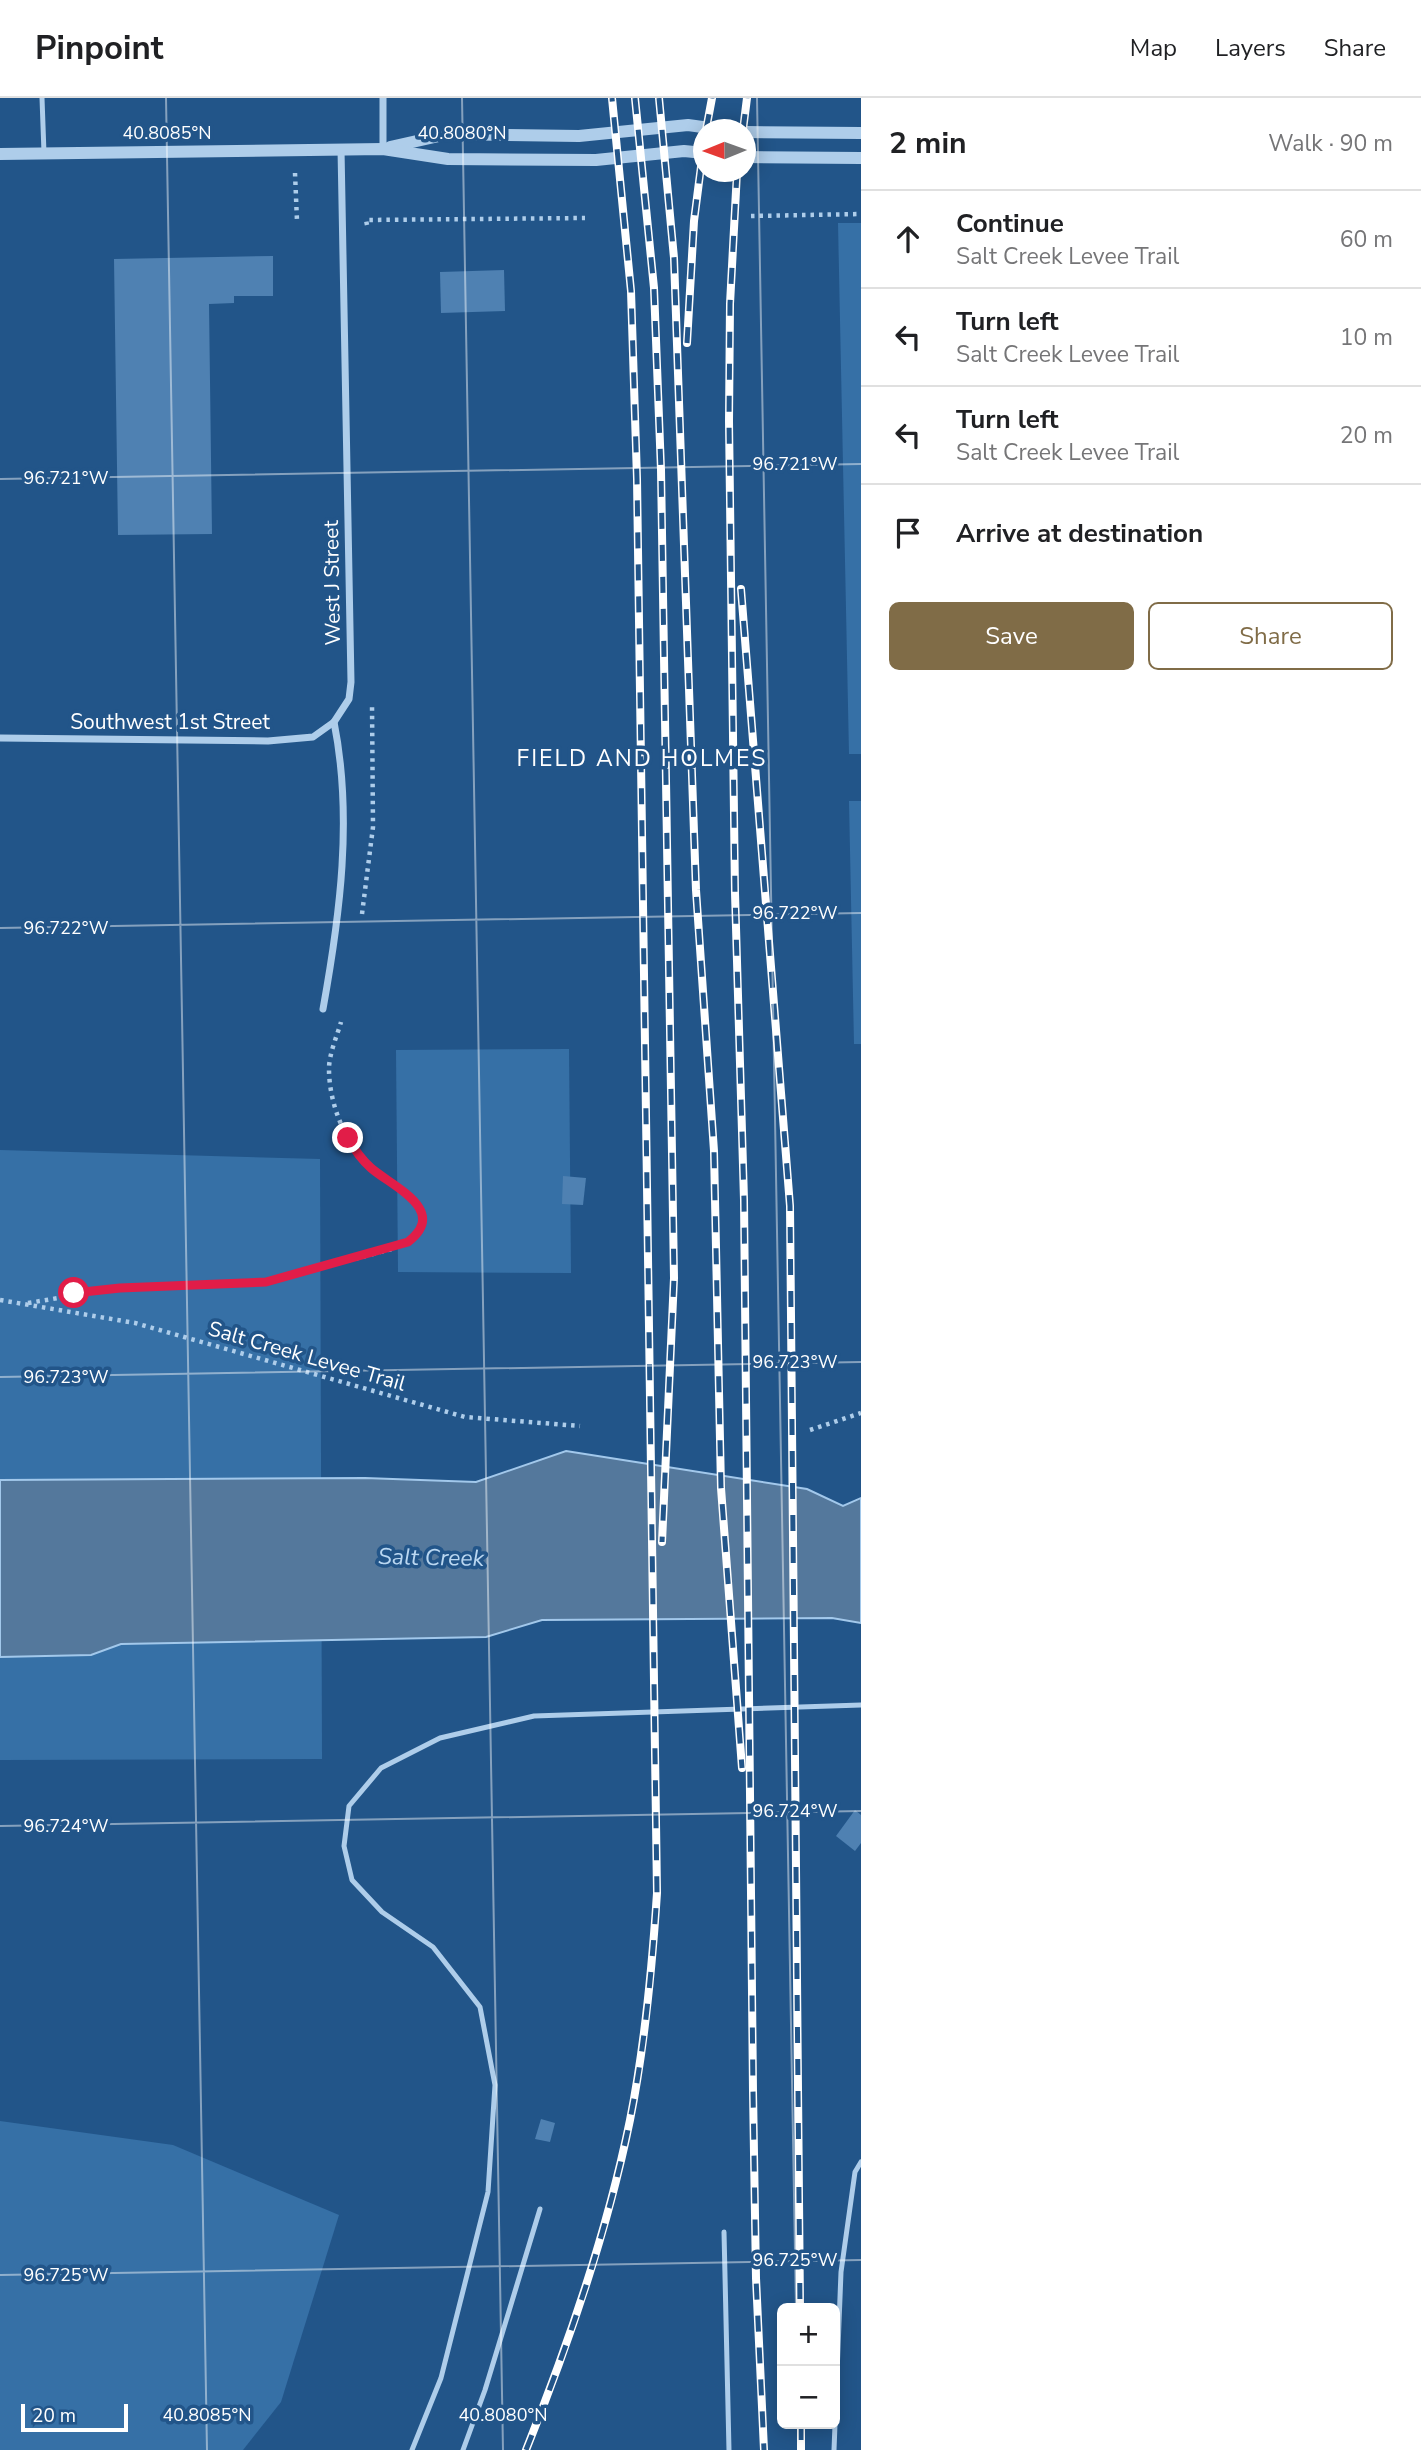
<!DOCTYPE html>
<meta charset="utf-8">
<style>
body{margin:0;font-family:"Nunito Sans",sans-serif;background:#f6f6f6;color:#202124}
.controls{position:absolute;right:21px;bottom:21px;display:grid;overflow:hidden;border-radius:10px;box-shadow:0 4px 18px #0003}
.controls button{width:63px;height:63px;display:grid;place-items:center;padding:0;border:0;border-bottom:2px solid #e0e0e0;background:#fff;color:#202124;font:35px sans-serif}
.compass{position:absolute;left:693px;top:21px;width:63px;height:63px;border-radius:50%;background:#fff;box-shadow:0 4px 18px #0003;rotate:269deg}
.scale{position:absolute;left:21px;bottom:18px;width:107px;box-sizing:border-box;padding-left:7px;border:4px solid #fff;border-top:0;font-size:19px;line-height:24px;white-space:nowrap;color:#fff;-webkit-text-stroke:5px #225589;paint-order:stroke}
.stop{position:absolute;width:21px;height:21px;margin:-16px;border:5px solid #e11d48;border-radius:50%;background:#fff}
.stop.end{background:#e11d48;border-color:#fff;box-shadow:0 2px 7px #0008}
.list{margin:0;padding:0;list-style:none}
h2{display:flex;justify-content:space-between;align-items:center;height:91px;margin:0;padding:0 28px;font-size:30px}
h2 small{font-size:23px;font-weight:400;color:#757577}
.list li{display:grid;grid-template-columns:46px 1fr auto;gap:21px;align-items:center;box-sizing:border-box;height:98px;padding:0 28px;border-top:2px solid #e0e0e0}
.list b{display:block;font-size:26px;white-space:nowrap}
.list p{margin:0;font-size:23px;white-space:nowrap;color:#757577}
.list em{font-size:23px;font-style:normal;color:#757577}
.actions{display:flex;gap:14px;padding:21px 28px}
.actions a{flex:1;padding:16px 0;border:2px solid #806c47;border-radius:10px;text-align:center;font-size:24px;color:#806c47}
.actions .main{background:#806c47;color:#fff}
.icon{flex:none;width:38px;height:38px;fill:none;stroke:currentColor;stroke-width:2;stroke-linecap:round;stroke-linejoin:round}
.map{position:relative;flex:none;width:861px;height:2352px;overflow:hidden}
header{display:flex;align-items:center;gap:42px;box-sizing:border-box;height:98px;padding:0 35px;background:#fff;border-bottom:2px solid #e0e0e0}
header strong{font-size:33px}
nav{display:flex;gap:38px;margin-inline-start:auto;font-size:24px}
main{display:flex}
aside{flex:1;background:#fff}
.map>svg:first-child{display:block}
.green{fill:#3670a6}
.water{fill:#54789c;stroke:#a2c8eb;stroke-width:2}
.building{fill:#4f81b2}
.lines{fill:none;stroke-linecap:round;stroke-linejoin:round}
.path{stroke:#aecdea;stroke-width:4.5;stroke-dasharray:3.5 5;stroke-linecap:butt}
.service{stroke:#aecdea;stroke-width:5}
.minor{stroke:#aecdea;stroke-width:7}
.tertiary{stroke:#aecdea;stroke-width:12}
.rail-casing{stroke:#fff;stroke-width:8}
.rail{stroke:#225589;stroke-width:5;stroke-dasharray:16;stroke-linecap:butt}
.route{stroke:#e11d48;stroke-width:9}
.ticks{fill:none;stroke:#fff;stroke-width:2;stroke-opacity:0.45}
.labels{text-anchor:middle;stroke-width:7;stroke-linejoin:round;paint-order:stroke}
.street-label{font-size:21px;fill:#fff;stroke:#225589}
.neighbourhood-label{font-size:23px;letter-spacing:2px;fill:#fff;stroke:#225589}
.water-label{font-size:23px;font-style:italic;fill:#bad7f1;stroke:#225589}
.ticks-label{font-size:18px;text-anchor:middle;fill:#fff;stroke:#225589;stroke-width:7;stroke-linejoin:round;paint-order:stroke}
</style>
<header>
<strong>Pinpoint</strong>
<nav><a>Map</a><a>Layers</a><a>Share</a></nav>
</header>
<main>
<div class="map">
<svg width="861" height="2352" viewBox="0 0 861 2352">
<rect width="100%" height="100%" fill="#225589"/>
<g class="green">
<polygon points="838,125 861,125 861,656 849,656"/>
<polygon points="849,703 861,703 861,946 854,946"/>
<polygon points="569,951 571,1175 398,1174 396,952"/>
<polygon points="0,1052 320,1061 322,1661 0,1662"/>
<polygon points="0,2023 173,2047 339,2117 281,2304 243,2352 0,2352"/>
</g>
<polygon class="water" points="566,1353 807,1391 843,1408 861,1400 861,1525 832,1520 542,1522 486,1539 121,1546 91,1557 0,1559 0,1382 365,1380 476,1384"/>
<g class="building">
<polygon points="273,158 273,198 234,198 234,205 209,206 212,436 118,437 114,161"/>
<polygon points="504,172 505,213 441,215 440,174"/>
<polygon points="563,1078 586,1080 583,1107 562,1106"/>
<polygon points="855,1712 861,1717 861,1745 855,1753 836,1738"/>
<polygon points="541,2021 555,2025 550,2044 535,2041"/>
</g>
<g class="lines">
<g class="path">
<polyline points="295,75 297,123"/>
<polyline points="751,118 861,116"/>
<polyline points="367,127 366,122 585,120"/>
<polyline points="362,816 373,729 372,605"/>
<polyline points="0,1202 135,1225 465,1319 580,1328"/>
<path d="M28,1205l92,-15 146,-6 126,-33 27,-16 4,-13c-7,-25 -28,-34 -48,-49 -28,-22 -46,-66 -46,-102 0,-15 8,-33 12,-47"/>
<polyline points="810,1332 861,1315"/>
</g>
<g class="service">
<polyline points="42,0 44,55"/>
<polyline points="724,2134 729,2352"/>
<polyline points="412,2352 441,2280 488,2094 495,1987 480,1909 433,1849 382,1814 352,1782 344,1748 349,1708 381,1670 440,1640 534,1618 861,1607"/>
<polyline points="463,2352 485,2292 540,2111"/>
<polyline points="834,2352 841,2174 855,2074 861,2064"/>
</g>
<g class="minor">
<polyline points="383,0 383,51"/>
<polyline points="0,640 268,643 313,639 334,624"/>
<path d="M323,911c17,-94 30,-192 11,-287l15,-23 2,-17 -10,-533"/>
</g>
<g class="tertiary">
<polyline points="746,34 861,35"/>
<polyline points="390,49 448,36 579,38 688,27 724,32"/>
<polyline points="0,56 383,51 448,61 596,62 684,53 704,55"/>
<polyline points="746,59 861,60"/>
</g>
<g class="rail-casing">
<g id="rail">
<polyline points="635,0 654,190 661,372 674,1180 662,1444"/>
<polyline points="659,0 674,160 696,792 714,1053 721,1390 742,1670"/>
<polyline points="706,32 712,0"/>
<polyline points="743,32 747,0"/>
<polyline points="737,74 730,206 729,323 735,795 744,1102 753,1993 756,2180 764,2352"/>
<polyline points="687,245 694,123 704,45"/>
<polyline points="741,491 790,1108 800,2210"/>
<polyline points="801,2326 801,2352"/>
<path d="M526,2352c43,-107 81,-217 104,-330 15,-75 22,-151 27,-227l-20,-1414 -6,-188 -19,-193"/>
</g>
</g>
<use href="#rail" class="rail"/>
</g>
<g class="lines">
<path class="route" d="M74,1195l46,-5 146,-6 142,-40c41,-32 -15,-55 -37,-74 -10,-9 -17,-19 -23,-30"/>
</g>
<path class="ticks" d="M166,0l41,2352M462,0l41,2352M757,0l39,2210M0,381l861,-15M0,830l861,-15M0,1279l861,-15M0,1728l861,-15M0,2177l861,-15M798,2326v26"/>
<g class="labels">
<g class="street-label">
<text transform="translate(332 485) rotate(-91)" y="7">West J Street</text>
<text x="170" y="631">Southwest 1st Street</text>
<text transform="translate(307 1258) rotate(16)" y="7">Salt Creek Levee Trail</text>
</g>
<g class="neighbourhood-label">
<text x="642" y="668">FIELD AND HOLMES</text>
</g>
<g class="water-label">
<text transform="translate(431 1459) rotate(1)" y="8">Salt Creek</text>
</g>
</g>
<g class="ticks-label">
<text x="167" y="41">40.8085°N</text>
<text x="462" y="41">40.8080°N</text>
<text x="795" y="372">96.721°W</text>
<text x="66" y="386">96.721°W</text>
<text x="795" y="821">96.722°W</text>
<text x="66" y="836">96.722°W</text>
<text x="795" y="1270">96.723°W</text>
<text x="66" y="1285">96.723°W</text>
<text x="795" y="1719">96.724°W</text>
<text x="66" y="1734">96.724°W</text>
<text x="795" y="2168">96.725°W</text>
<text x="66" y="2183">96.725°W</text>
<text x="207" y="2323">40.8085°N</text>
<text x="503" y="2323">40.8080°N</text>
</g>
</svg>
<div class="controls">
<button>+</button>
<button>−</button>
</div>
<svg class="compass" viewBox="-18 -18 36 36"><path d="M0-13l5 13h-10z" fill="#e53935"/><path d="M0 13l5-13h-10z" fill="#757577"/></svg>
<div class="scale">20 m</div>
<div class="stop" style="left:74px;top:1195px"></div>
<div class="stop end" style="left:348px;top:1040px"></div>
</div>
<aside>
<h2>2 min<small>Walk · 90 m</small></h2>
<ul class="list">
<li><svg class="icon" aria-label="ahead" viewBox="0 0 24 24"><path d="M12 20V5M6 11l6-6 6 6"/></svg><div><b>Continue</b><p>Salt Creek Levee Trail</p></div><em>60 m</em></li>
<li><svg class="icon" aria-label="left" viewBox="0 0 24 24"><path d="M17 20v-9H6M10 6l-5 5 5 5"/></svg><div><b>Turn left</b><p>Salt Creek Levee Trail</p></div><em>10 m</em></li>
<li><svg class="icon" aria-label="left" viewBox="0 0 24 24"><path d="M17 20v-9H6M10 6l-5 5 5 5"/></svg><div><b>Turn left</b><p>Salt Creek Levee Trail</p></div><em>20 m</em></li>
<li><svg class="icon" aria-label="arrive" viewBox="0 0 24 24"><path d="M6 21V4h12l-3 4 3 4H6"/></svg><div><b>Arrive at destination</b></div></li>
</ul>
<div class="actions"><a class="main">Save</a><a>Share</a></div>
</aside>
</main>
